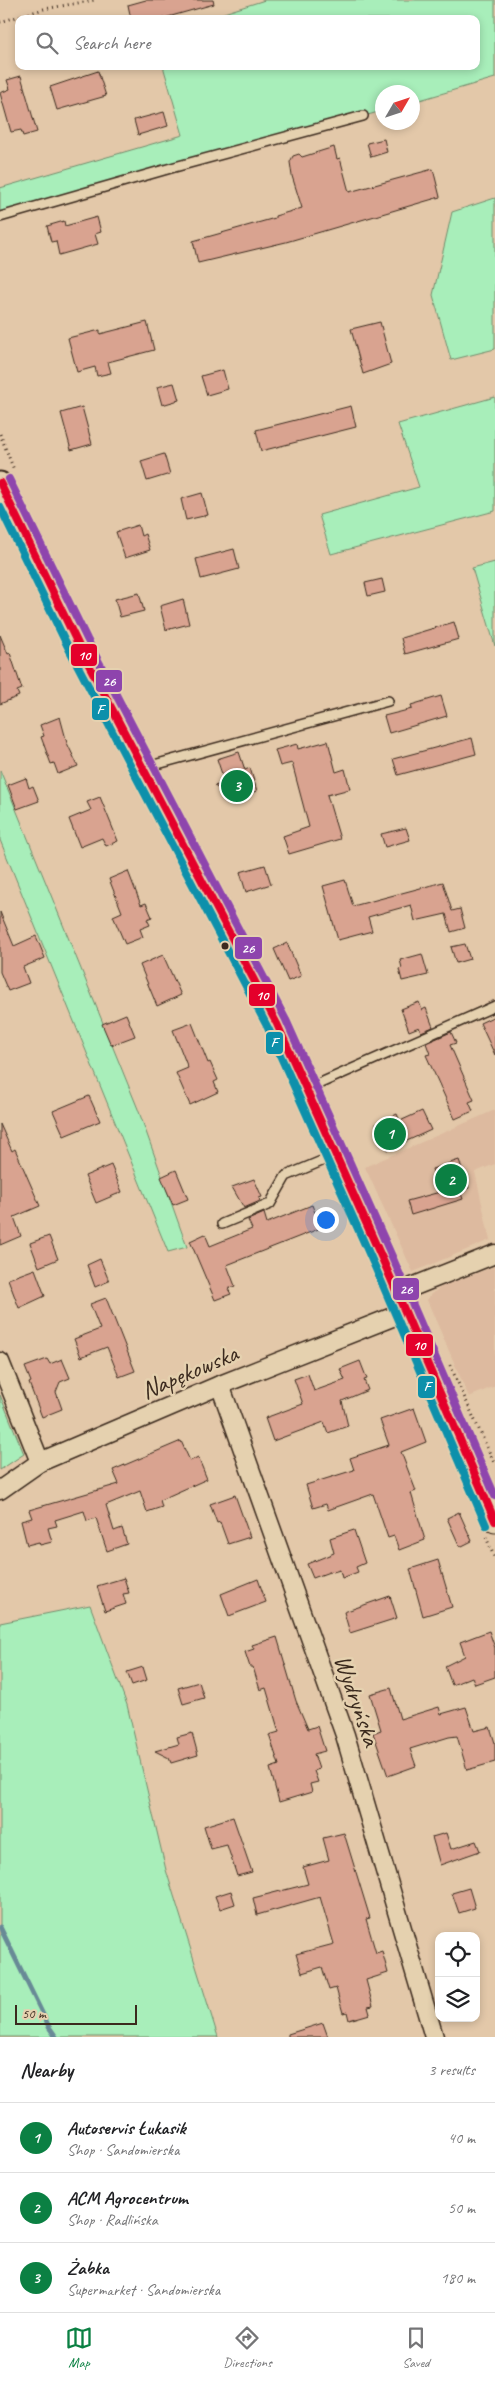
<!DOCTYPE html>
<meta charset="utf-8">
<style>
body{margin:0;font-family:Caveat,sans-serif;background:#f2f2f2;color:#202124}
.controls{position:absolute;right:15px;bottom:15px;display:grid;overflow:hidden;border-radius:10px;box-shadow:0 2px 8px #0003}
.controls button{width:45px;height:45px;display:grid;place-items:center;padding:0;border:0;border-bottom:1px solid #e0e0e0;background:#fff;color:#202124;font:25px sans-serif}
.compass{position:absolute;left:375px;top:85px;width:45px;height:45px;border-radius:50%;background:#fff;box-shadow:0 2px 8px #0003;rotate:51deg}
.scale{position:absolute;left:15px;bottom:12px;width:122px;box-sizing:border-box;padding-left:5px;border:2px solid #3b2a1e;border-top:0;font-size:14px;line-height:18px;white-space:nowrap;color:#3b2a1e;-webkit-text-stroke:4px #e5d1af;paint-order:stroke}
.you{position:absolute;left:325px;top:1219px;width:18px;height:18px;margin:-12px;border:4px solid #fff;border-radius:50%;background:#1a73e8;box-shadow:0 0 0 8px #1a73e833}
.badge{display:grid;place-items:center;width:32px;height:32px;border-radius:50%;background:#0b8043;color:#fff;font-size:16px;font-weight:700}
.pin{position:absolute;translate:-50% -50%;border:2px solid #fff;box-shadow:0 1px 5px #0006}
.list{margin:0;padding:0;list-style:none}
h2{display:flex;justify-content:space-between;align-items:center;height:65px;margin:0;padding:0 20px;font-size:21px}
h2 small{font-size:16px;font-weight:400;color:#757577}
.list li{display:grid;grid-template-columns:32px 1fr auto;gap:15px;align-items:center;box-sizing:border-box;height:70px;padding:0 20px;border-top:1px solid #e0e0e0}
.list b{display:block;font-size:19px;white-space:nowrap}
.list p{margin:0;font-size:16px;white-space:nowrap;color:#757577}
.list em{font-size:16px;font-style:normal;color:#757577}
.icon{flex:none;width:28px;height:28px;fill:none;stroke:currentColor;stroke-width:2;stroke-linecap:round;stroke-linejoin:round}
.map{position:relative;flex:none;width:495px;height:2037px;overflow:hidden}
.search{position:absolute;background:#fff;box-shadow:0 2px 8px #0003;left:15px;right:15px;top:15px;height:55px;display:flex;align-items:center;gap:12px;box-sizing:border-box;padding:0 18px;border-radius:10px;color:#757577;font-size:19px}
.sheet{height:275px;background:#fff}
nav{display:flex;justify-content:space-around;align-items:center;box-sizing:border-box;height:70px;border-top:1px solid #e0e0e0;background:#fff;font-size:14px;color:#757577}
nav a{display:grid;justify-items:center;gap:2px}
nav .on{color:#0b8043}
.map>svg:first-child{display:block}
.built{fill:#ddba9f}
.green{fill:#a8eeba;stroke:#728c6c}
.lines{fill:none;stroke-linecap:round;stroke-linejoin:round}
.stream{stroke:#678a96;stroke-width:5}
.building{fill:#d9a390;stroke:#3b2a1e}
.service-casing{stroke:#3b2a1e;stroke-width:12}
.minor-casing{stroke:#3b2a1e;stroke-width:21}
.tertiary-casing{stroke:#3b2a1e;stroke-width:25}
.path{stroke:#3b2a1e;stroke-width:3;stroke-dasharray:1 4;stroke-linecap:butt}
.service{stroke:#e5d1af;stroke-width:9}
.minor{stroke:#e5d1af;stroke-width:18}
.tertiary{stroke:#e5d1af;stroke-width:21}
.bus-1-casing{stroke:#e5d1af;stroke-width:11}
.bus-2-casing{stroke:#e5d1af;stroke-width:11}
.bus-3-casing{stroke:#e5d1af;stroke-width:11}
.bus-1{stroke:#e4002b;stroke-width:8}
.bus-2{stroke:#0c90ab;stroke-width:8}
.bus-3{stroke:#8e44ad;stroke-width:8}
.bus-dot{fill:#3b2a1e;stroke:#e5d1af;stroke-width:2}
.labels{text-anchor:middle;stroke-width:5;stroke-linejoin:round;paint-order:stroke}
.street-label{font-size:25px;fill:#3b2a1e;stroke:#e5d1af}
.line-badge{stroke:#e5d1af;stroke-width:2}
.badge-label{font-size:14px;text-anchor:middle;font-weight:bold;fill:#fff}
</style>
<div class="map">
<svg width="495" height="2037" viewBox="0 0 495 2037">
<rect width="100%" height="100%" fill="#e3c8a9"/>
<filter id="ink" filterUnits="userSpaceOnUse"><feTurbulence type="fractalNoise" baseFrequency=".02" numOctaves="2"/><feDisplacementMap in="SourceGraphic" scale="10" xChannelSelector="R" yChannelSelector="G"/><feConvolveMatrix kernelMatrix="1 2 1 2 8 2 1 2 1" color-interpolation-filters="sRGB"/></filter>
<g filter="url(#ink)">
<g class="built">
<polygon points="495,1110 495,1164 475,1172 490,1240 413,1272 365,1167"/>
<polygon points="495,1266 495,1386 469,1397 427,1300 431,1294 443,1286"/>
</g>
<g class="green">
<polygon points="265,0 495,0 495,78 413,102 412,92 382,92 382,111 0,217 0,188 183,135 163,66 476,66 476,19 205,19"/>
<polygon points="495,198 495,349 451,360 433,295 452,212"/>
<polygon points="495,397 495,511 331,554 319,515 419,487 398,424"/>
<polygon points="495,562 495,646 472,568"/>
<polygon points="0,770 138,1109 187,1247 168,1252 0,840"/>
<polygon points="0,1395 24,1454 0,1470"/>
<polygon points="90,1605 127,1705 166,1870 218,2037 0,2037 0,1623"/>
</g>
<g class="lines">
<polyline class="stream" points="0,1927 49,2027 56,2037"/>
</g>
<g class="building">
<polygon points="146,0 213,0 214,4 161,19 131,19 128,5"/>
<polygon points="98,71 106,96 57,110 50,87"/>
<polygon points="21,76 37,132 23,136 21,130 11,132 0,93 10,89 7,80"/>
<polygon points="164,112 168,126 138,135 134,120"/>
<polygon points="384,139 387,152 371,157 367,143"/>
<polygon points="334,147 337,159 340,158 349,192 433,169 440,197 286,242 198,263 193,241 275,218 275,216 302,208 292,176 290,162 293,156 299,154 302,157"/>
<polygon points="97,217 101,232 95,234 98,244 59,255 56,241 51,242 47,226 64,221 65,226"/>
<polygon points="147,322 154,350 108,362 111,373 97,376 95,367 77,372 68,338 100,330 100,334"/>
<polygon points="380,322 391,364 363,374 351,329"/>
<polygon points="223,370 228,389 207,395 201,376"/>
<polygon points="174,383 179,400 162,405 157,387"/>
<polygon points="351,406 356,427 261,451 256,430"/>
<polygon points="82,407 92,444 71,450 61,413"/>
<polygon points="164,454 170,474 147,481 141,461"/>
<polygon points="202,493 208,515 186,520 181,499"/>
<polygon points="138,525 141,536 145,534 150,550 125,558 116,532"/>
<polygon points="234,549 239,569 201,579 196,559"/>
<polygon points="382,579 385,592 368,596 365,583"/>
<polygon points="139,593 144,611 120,617 115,599"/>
<polygon points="183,599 189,624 166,630 160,606"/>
<polygon points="454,622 459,639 405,654 401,638"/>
<polygon points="0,635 8,654 10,653 22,689 17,691 19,696 0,704"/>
<polygon points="441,696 447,716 389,733 384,716 412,709 411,705"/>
<polygon points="60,717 67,743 78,766 58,774 54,763 51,764 41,737 44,736 40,725"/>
<polygon points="472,738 476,754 398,775 393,759"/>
<polygon points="328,741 336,772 345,769 350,789 327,795 340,839 289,854 283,836 309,827 292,763 280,766 275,750 297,744 298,749"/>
<polygon points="239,752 245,770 250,768 257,791 236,797 214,786 225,783 217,759"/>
<polygon points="26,778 29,788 33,786 39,801 17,809 8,785"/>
<polygon points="100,797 118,841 106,846 102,838 80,847 69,819 91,810 87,802"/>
<polygon points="406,828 410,840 385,847 381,834"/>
<polygon points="265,865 271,884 246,892 240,872"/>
<polygon points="128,871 141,905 146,903 152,917 147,919 150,925 140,929 143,937 125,944 113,916 122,912 109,879"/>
<polygon points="345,880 353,906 443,882 452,911 460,909 465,928 451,932 446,914 415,921 411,905 368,917 372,931 338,940 323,886"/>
<polygon points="0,912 14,946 36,936 45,958 23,967 29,983 8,991 0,972"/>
<polygon points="287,943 301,976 288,981 274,949"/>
<polygon points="465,944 470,959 456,963 451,947"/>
<polygon points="422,954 428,975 402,981 399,969 402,968 400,960"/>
<polygon points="163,955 181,995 157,1006 140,965"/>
<polygon points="419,1002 422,1010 426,1008 433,1027 421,1032 419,1027 409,1031 401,1009"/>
<polygon points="126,1014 135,1036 111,1045 102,1024"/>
<polygon points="495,1016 495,1055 480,1023"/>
<polygon points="192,1023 208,1063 210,1062 218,1080 214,1082 218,1092 190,1105 176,1073 188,1068 173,1030"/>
<polygon points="451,1032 456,1043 450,1045 474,1100 469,1102 473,1111 455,1119 426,1055 430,1054 426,1043"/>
<polygon points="89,1096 100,1121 64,1136 53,1111"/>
<polygon points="422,1111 431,1130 387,1150 376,1124 397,1114 400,1121"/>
<polygon points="0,1124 12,1151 15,1149 40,1206 14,1217 21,1236 0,1245"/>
<polygon points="459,1160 469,1188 460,1191 463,1199 411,1215 407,1201 440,1192 432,1169"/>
<polygon points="111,1165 122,1192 96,1203 85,1176"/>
<polygon points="176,1170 188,1199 173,1205 161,1177"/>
<polygon points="254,1179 262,1197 259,1198 260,1201 244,1208 232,1187"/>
<polygon points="312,1205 321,1228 227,1265 235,1286 228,1289 231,1294 215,1300 190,1241 205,1234 210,1246 252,1229 248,1220 264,1213 267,1223"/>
<polygon points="49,1236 58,1259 39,1267 30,1243"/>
<polygon points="100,1259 109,1281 95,1287 87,1265"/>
<polygon points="35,1269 45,1296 19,1308 8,1279"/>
<polygon points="106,1298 135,1371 119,1377 107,1347 81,1357 74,1339 100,1329 90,1304"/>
<polygon points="47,1359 50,1364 62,1359 70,1378 60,1382 56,1392 62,1409 42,1417 29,1383 31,1382 25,1367"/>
<polygon points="360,1361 367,1379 364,1380 368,1390 342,1401 348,1426 328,1433 324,1422 273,1441 265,1418 303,1404 294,1379 308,1374 314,1391 345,1380 340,1369"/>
<polygon points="414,1408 426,1442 401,1452 416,1491 411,1493 425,1540 399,1550 394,1536 388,1538 373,1494 328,1510 326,1504 313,1508 306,1485 354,1470 350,1458 389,1445 380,1420"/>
<polygon points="181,1441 190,1461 198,1457 207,1479 160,1500 162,1507 147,1512 140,1491 106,1505 114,1531 122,1528 127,1544 107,1551 96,1518 87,1521 84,1511 55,1520 57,1526 48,1528 52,1542 40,1545 39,1542 27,1545 21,1521 32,1518 29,1510 119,1484 113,1470"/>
<polygon points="235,1495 250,1537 228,1544 220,1522 217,1523 210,1504"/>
<polygon points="459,1512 472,1541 460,1547 447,1518"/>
<polygon points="354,1530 365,1563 356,1567 358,1572 342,1578 340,1570 333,1572 332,1571 313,1578 307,1564 334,1553 330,1538"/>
<polygon points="438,1560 452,1607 423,1616 410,1569"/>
<polygon points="124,1578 129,1593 123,1594 126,1604 105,1611 97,1586"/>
<polygon points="258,1579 266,1602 229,1616 221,1594"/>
<polygon points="390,1596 397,1618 350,1633 344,1612"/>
<polygon points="489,1631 495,1648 495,1677 475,1684 472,1677 452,1685 445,1666 465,1656 460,1642"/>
<polygon points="277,1637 296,1701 308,1729 317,1726 325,1751 314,1754 319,1769 314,1771 318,1782 310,1784 312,1792 279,1802 270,1768 279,1765 269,1735 279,1732 266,1688 260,1690 253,1667 250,1667 245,1652 254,1649 252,1645"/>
<polygon points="143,1667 147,1680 132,1685 127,1672"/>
<polygon points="199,1682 204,1698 183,1704 178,1688"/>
<polygon points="391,1688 400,1719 439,1707 441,1714 466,1707 474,1731 490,1727 495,1743 495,1762 467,1770 457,1736 449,1737 410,1749 416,1766 388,1776 373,1733 381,1730 370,1694"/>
<polygon points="192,1733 198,1755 171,1763 169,1758 155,1751 179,1744 177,1737"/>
<polygon points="233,1817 252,1872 237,1876 227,1845 211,1849 204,1826"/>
<polygon points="344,1833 370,1918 366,1919 376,1953 382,1951 388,1973 366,1980 373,2006 368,2007 370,2014 349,2020 347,2012 343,2013 336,1988 329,1990 322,1967 302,1973 296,1954 334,1944 320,1897 257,1915 253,1898 308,1884 303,1867 329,1860 323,1838"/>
<polygon points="446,1833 451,1849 476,1841 480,1851 440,1865 432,1837"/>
<polygon points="469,1888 475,1908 459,1913 452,1893"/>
<polygon points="231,1891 235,1904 220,1909 215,1896"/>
<polygon points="323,2023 328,2037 288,2037 288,2034"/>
</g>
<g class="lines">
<g class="service-casing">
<g id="service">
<polyline points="0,217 171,168 363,116"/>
<polyline points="143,768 388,701"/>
<polyline points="307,1089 495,1006"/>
<polyline points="222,1224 270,1204 286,1176 336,1155"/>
</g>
</g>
<g class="minor-casing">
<g id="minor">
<polyline points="397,1293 495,1254"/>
<polyline points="0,1362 40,1462"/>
<polyline points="220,1385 345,1735 434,2037"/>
<polyline points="0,1490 40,1462 220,1385 405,1312"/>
</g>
</g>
<g class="tertiary-casing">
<polyline id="tertiary" points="0,483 35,559 78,644 277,1024 385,1265 495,1521"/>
</g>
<g class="path">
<polyline points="0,22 44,9 95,0"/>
<polyline points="0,434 14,470"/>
<polyline points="450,1365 495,1465"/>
<polyline points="486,1537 495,1559"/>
</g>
<use href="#service" class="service"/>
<use href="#minor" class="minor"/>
<use href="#tertiary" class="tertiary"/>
<g class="bus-1-casing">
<polyline id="bus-1" points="0,483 78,644 277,1024 385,1265 495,1521"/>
</g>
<g class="bus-2-casing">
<polyline id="bus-2" points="0,507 69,649 268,1028 376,1269 486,1525"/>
</g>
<g class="bus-3-casing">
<polyline id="bus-3" points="9,479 87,639 286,1020 394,1261 495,1496"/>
</g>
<use href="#bus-1" class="bus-1"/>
<use href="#bus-2" class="bus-2"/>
<use href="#bus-3" class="bus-3"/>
</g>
</g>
<circle class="bus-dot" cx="225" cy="946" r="4.5"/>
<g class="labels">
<g class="street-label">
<text transform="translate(189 1371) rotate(-23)" y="9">Napękowska</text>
<text transform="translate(358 1700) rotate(71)" y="9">Wydryńska</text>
</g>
</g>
<g class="line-badge">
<rect x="70" y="643" width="28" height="24" rx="5" fill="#e4002b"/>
<rect x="95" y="669" width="28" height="24" rx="5" fill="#8e44ad"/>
<rect x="91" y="697" width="19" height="24" rx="5" fill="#0c90ab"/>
<rect x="234" y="936" width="29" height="24" rx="5" fill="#8e44ad"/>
<rect x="248" y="983" width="28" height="24" rx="5" fill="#e4002b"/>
<rect x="265" y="1031" width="19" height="24" rx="5" fill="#0c90ab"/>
<rect x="392" y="1277" width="28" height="24" rx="5" fill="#8e44ad"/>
<rect x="405" y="1333" width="29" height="24" rx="5" fill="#e4002b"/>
<rect x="417" y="1375" width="19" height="24" rx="5" fill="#0c90ab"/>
</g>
<g class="badge-label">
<text x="84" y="660">10</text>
<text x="109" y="686">26</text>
<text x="100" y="714">F</text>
<text x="248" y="953">26</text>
<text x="262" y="1000">10</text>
<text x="274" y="1047">F</text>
<text x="406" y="1294">26</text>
<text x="419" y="1350">10</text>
<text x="427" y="1391">F</text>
</g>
</svg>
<div class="controls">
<button><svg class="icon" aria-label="locate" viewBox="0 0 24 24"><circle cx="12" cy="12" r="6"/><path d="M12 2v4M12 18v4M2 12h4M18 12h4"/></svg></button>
<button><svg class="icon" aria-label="layers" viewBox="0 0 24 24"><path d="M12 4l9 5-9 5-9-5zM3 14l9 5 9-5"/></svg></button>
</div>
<svg class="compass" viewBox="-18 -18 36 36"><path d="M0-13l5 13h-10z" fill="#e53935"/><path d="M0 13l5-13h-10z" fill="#757577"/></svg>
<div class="scale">50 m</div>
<div class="you"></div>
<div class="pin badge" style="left:390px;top:1134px">1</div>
<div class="pin badge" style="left:451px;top:1180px">2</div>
<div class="pin badge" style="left:237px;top:786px">3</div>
<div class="search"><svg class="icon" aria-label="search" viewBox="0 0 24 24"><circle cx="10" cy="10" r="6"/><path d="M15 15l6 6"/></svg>Search here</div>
</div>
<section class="sheet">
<h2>Nearby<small>3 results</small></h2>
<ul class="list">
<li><span class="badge">1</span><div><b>Autoservis Łukasik</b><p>Shop · Sandomierska</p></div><em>40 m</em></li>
<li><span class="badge">2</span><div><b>ACM Agrocentrum</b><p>Shop · Radlińska</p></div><em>50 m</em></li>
<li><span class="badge">3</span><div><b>Żabka</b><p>Supermarket · Sandomierska</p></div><em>180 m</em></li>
</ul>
</section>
<nav>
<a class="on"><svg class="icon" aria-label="map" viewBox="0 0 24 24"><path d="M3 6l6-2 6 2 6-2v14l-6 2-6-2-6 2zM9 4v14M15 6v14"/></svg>Map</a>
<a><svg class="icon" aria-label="directions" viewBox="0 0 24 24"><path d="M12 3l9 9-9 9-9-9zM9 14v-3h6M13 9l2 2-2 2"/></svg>Directions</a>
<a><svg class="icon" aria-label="saved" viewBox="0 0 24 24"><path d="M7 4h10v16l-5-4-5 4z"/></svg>Saved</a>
</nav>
